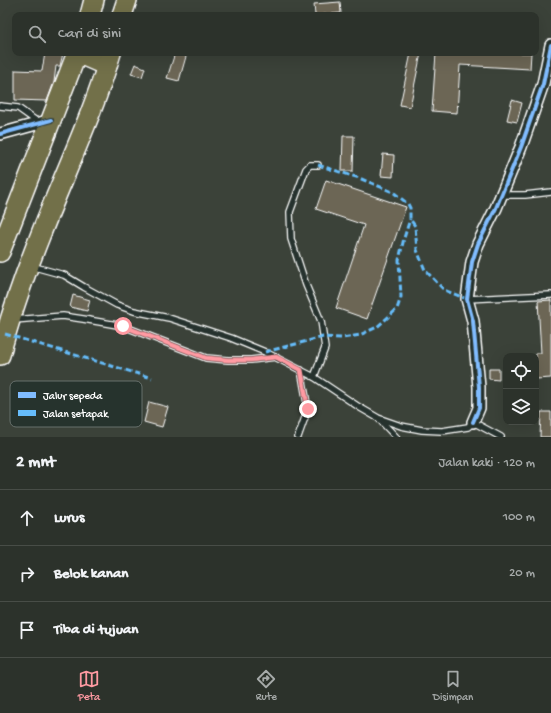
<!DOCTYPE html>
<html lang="id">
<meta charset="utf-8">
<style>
body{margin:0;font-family:"Gochi Hand",sans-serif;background:#383e37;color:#f1f3f6}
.controls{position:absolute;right:12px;bottom:12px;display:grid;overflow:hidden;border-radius:8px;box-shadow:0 4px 16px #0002}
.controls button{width:36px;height:36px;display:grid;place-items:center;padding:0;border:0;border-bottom:1px solid #484d47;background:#2c322b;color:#f1f3f6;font:20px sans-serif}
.stop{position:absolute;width:12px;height:12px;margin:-9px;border:3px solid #ff9aa2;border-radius:50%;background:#fff}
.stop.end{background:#ff9aa2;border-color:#fff;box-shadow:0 1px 4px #0008}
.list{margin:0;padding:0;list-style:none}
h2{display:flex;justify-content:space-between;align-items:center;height:52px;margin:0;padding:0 16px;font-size:17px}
h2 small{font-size:13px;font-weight:400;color:#a6aaa9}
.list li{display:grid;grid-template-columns:26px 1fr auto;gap:12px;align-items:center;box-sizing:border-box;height:56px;padding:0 16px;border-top:1px solid #484d47}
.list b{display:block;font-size:15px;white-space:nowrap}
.list em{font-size:13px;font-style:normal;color:#a6aaa9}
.icon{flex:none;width:22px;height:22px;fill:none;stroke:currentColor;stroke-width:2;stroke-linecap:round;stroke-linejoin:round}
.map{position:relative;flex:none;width:551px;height:437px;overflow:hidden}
.search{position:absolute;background:#2c322b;box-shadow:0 4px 16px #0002;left:12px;right:12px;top:12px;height:44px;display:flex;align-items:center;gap:10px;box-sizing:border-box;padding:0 14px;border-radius:8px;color:#a6aaa9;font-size:15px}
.sheet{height:220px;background:#2c322b}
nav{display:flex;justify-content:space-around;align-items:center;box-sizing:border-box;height:56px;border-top:1px solid #484d47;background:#2c322b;font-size:11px;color:#a6aaa9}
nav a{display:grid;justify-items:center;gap:2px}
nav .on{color:#ff9aa2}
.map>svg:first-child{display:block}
.building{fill:#6c6655;stroke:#fff}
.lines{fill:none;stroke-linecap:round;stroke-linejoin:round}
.service-casing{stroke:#fff;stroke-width:8}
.minor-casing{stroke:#fff;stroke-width:14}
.trunk-casing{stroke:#fff;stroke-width:22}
.service{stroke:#26332d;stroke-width:5.5}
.minor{stroke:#26332d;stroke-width:11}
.trunk{stroke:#726f4a;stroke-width:19}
.quiet{stroke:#66bdfb;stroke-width:3;stroke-dasharray:6 3;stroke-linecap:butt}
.cycleway-casing{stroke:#26332d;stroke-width:6}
.cycleway{stroke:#80bcff;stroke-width:4}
.route{stroke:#ff9aa2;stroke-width:5}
.key{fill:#26332d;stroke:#67706c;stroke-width:1}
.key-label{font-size:11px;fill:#fff}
</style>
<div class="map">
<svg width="551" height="437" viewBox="0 0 551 437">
<rect width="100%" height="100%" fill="#3b4239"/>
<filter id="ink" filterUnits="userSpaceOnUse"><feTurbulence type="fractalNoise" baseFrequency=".025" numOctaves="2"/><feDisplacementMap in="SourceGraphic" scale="8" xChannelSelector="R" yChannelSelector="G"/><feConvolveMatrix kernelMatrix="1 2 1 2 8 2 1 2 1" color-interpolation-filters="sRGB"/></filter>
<g filter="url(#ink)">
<g class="building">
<polygon points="340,2 341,13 315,15 314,4"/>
<polygon points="45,53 63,53 60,66 56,66 54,82 47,101 15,100 15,70 42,71"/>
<polygon points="175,53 187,53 179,81 167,78"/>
<polygon points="411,53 421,53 410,107 400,105"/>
<polygon points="436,53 531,53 530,69 460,65 457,113 432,111"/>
<polygon points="135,64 145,68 142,77 131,74"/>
<polygon points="512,100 522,103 517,122 507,120"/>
<polygon points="343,136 354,136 353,171 342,171"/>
<polygon points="383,154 394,155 393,177 381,176"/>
<polygon points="326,180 406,207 367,319 336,308 364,225 316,209"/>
<polygon points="73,295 90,300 87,311 70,307"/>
<polygon points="551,300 551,378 536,379 536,353 541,353 538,301"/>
<polygon points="489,369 499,369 499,380 489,379"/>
<polygon points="149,402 168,407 162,427 144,422"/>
<polygon points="541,412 551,412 551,437 540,437"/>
</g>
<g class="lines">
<g class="service-casing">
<g id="service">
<polyline points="0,106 18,108 39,123"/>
<polyline points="501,195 525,195 551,192"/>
<polyline points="31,266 64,275 84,287 117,305 134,311 169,318 231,338 265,352 314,377 359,407 378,418 401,426 422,430 442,431 468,427 473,422 501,437"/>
<polyline points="467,299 551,295"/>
<polyline points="14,320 63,316 83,319 123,326 206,358 228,360 251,360 276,357"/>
<polyline points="314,377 325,348 321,321 306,285 291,239 290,212 306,169 310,165 318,165"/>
<polyline points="380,420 396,437"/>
<polyline points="298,437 308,409 301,370"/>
</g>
</g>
<g class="minor-casing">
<g id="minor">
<polyline points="0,134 51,120"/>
<polyline points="473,422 479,408 479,387 473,321 467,299 472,262 478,244 496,208 521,147 543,84 551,45"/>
</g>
</g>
<g class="trunk-casing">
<g id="trunk">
<polyline points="90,15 94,0"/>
<polyline points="122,15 127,0"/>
<polyline points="77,53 107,66"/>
<polyline points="0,252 77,53"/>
<path d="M0,355c11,-42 26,-84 42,-124 23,-59 51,-117 69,-178"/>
</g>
</g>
<use href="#service" class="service"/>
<use href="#minor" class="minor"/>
<use href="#trunk" class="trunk"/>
<g class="quiet">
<polyline points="318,165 359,178 393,192 408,204 410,208 410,219 415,226 417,250 425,270 444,290 467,299"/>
<polyline points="5,334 152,378"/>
<polyline points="265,352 323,337 342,338 360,335 377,327 397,309 401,297 399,260 404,238 410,219"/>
</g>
<g class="cycleway-casing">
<g id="cycleway">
<polyline points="0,134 51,120"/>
<polyline points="473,422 479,408 479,387 473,321 467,299 472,262 478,244 496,208 521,147 543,84 551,45"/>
</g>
</g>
<use href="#cycleway" class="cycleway"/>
</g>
</g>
<g class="lines" filter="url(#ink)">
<polyline class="route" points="123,326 206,358 228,360 251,360 276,357 301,370 308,409"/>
</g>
<rect x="10" y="381" width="132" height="46" rx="6" class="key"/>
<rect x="18" y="392" width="18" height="6" fill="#80bcff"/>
<rect x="18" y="410" width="18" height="6" fill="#66bdfb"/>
<g class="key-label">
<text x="43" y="399">Jalur sepeda</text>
<text x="43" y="417">Jalan setapak</text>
</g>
</svg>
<div class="controls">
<button><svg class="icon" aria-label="locate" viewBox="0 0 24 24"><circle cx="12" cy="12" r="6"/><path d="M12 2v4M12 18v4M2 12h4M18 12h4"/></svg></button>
<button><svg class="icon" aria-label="layers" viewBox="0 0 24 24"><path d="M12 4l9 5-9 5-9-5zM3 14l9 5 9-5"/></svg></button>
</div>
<div class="stop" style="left:123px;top:326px"></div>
<div class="stop end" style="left:308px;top:409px"></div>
<div class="search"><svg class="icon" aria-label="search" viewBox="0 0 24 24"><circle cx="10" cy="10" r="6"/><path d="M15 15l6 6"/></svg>Cari di sini</div>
</div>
<section class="sheet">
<h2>2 mnt<small>Jalan kaki · 120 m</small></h2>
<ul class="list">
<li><svg class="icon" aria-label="ahead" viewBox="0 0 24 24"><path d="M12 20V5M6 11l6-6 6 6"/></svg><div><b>Lurus</b></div><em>100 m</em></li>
<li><svg class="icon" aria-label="right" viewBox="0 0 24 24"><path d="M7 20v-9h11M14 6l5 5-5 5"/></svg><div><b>Belok kanan</b></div><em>20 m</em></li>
<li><svg class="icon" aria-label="arrive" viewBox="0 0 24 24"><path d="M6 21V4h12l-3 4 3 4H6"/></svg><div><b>Tiba di tujuan</b></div></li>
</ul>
</section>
<nav>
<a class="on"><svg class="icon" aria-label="map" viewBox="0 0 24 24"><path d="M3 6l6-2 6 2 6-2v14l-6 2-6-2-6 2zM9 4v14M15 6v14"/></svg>Peta</a>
<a><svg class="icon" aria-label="directions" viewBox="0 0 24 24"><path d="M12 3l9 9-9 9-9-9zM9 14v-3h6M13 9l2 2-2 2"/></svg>Rute</a>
<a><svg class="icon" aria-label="saved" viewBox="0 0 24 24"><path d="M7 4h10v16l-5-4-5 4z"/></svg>Disimpan</a>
</nav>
